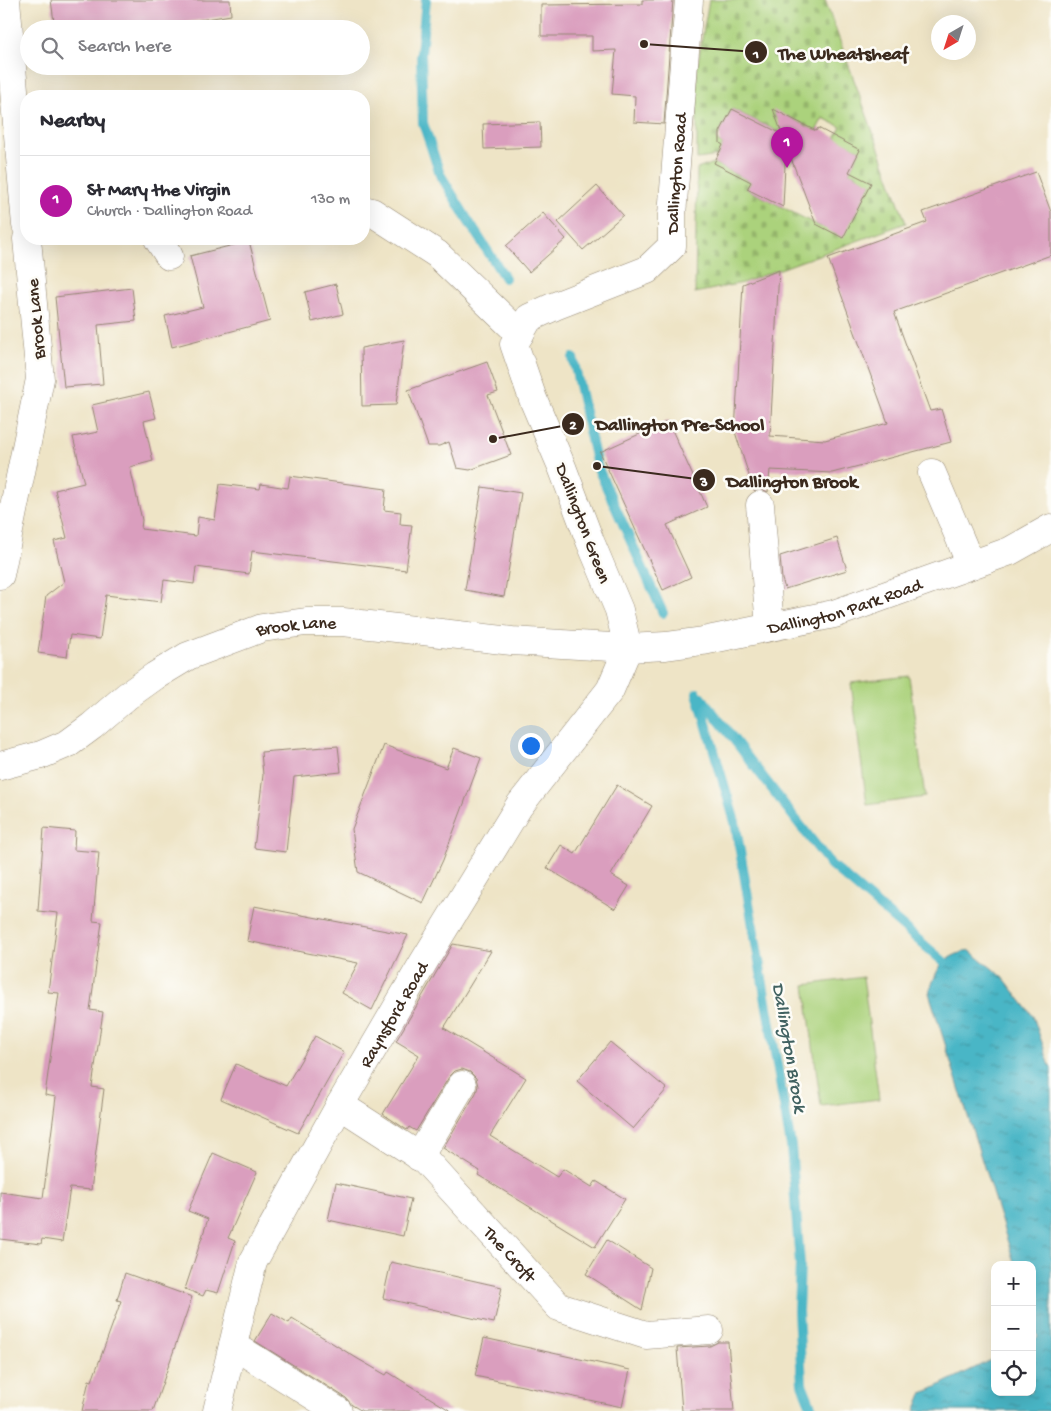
<!DOCTYPE html>
<meta charset="utf-8">
<style>
body{margin:0;font-family:"Gochi Hand",sans-serif;background:#f7f7f7;color:#2b2b33}
.controls{position:absolute;right:15px;bottom:15px;display:grid;overflow:hidden;border-radius:10px;box-shadow:0 5px 20px #0002}
.controls button{width:45px;height:45px;display:grid;place-items:center;padding:0;border:0;border-bottom:1px solid #e1e1e2;background:#fff;color:#2b2b33;font:25px sans-serif}
.compass{position:absolute;left:931px;top:15px;width:45px;height:45px;border-radius:50%;background:#fff;box-shadow:0 5px 20px #0002;rotate:219deg}
.you{position:absolute;left:530px;top:745px;width:18px;height:18px;margin:-12px;border:4px solid #fff;border-radius:50%;background:#1a73e8;box-shadow:0 0 0 8px #1a73e833}
.badge{display:grid;place-items:center;width:32px;height:32px;border-radius:50%;background:#b5179e;color:#fff;font-size:16px;font-weight:700}
.pin{position:absolute;translate:-50% -41px;filter:drop-shadow(0 1px 2px #0008)}
.pin::after{content:'';position:absolute;top:26px;width:18px;height:15px;background:inherit;clip-path:polygon(0 0,100% 0,50% 100%)}
.list{margin:0;padding:0;list-style:none}
h2{display:flex;justify-content:space-between;align-items:center;height:65px;margin:0;padding:0 20px;font-size:21px}
h2 small{font-size:16px;font-weight:400;color:#7c7c81}
.list li{display:grid;grid-template-columns:32px 1fr auto;gap:15px;align-items:center;box-sizing:border-box;height:90px;padding:0 20px;border-top:1px solid #e1e1e2}
.list b{display:block;font-size:19px;white-space:nowrap}
.list p{margin:0;font-size:16px;white-space:nowrap;color:#7c7c81}
.list em{font-size:16px;font-style:normal;color:#7c7c81}
.icon{flex:none;width:28px;height:28px;fill:none;stroke:currentColor;stroke-width:2;stroke-linecap:round;stroke-linejoin:round}
.map{position:relative;flex:none;width:1051px;height:1411px;overflow:hidden}
.search{position:absolute;background:#fff;box-shadow:0 5px 20px #0002;left:20px;top:20px;width:350px;height:55px;display:flex;align-items:center;gap:12px;box-sizing:border-box;padding:0 18px;border-radius:28px;color:#7c7c81;font-size:19px}
.panel{position:absolute;background:#fff;box-shadow:0 5px 20px #0002;left:20px;top:90px;width:350px;height:155px;border-radius:20px}
.map>svg:first-child{display:block}
.cemetery{fill:url(#cemetery-stones);stroke:#737e4d}
.garden{fill:#abd27c;stroke:#737e4d}
.water{fill:url(#water-ripples);stroke:#427072}
.lines{fill:none;stroke-linecap:round;stroke-linejoin:round}
.stream{stroke:#4ab6c6;stroke-width:10}
.building{fill:#da9ebe}
.minor-casing{stroke:#948772;stroke-width:29}
.minor{stroke:#fff;stroke-width:28}
.labels{text-anchor:middle;stroke-width:5;stroke-linejoin:round;paint-order:stroke}
.street-label{font-size:18px;fill:#3b2a1e;stroke:#fdfcf7}
.water-label{font-size:19px;font-style:italic;fill:#416261;stroke:#fdfcf7}
.leader{fill:none;stroke:#3b2a1e;stroke-width:2}
.callout-dot{fill:#3b2a1e;stroke:#fdfcf7;stroke-width:2}
.mark-label{font-size:15px;text-anchor:middle;font-weight:bold;fill:#fff}
.callout-label{font-size:19px;text-anchor:middle;font-weight:bold;fill:#3b2a1e;stroke:#fdfcf7;stroke-width:5;stroke-linejoin:round;paint-order:stroke}
</style>
<div class="map">
<svg width="1051" height="1411" viewBox="0 0 1051 1411">
<defs>
<pattern id="cemetery-stones" width="16" height="16" patternUnits="userSpaceOnUse" patternTransform="scale(1.25)"><rect width="16" height="16" fill="#abd27c"/><path d="M2 7V4a2 2 0 0 1 4 0v3zM10 15v-3a2 2 0 0 1 4 0v3z" fill="#94b46b"/></pattern>
<pattern id="water-ripples" width="26" height="14" patternUnits="userSpaceOnUse" patternTransform="scale(1.25)"><rect width="26" height="14" fill="#4ab6c6"/><path d="M2 4q2-2 4 0t4 0M15 11q2-2 4 0t4 0" fill="none" stroke="#3f94a0"/></pattern>
</defs>
<rect width="100%" height="100%" fill="#fdfcf7"/>
<filter id="ink" filterUnits="userSpaceOnUse"><feTurbulence type="fractalNoise" baseFrequency=".02" numOctaves="2"/><feDisplacementMap in="SourceGraphic" scale="10" xChannelSelector="R" yChannelSelector="G"/><feConvolveMatrix kernelMatrix="1 2 1 2 8 2 1 2 1" color-interpolation-filters="sRGB"/></filter>
<filter id="wash" filterUnits="userSpaceOnUse"><feTurbulence type="fractalNoise" baseFrequency=".0096" numOctaves="4" result="noise"/><feDisplacementMap in="SourceGraphic" scale="20" xChannelSelector="R" yChannelSelector="G"/><feGaussianBlur stdDeviation="1.12" result="paint"/><feColorMatrix in="noise" values="0 0 0 0 0 0 0 0 0 0 0 0 0 0 0 0 0 1.4 0 .05"/><feComposite in="paint" operator="in"/></filter>
<g filter="url(#wash)">
<rect width="100%" height="100%" fill="#eee4c6"/>
<polygon class="cemetery" points="709,0 825,0 906,223 742,283 695,293 697,169 714,163 751,182 747,189 821,227 832,207 853,218 871,184 849,172 860,150 835,138 841,127 823,118 816,131 787,116 779,132 732,109 716,140 723,145 718,156 697,159 697,67"/>
<g class="garden">
<polygon points="909,676 925,797 867,805 851,683"/>
<polygon points="863,977 879,1099 821,1106 805,985"/>
</g>
<path class="water" d="M969,950l34,27 30,39 18,53v342h-136l7,-17 73,-36v34h37v-52l6,-3 -6,-19v-53h-17l-86,-272c9,-27 12,-35 40,-43z"/>
<g class="lines">
<g class="stream">
<polyline points="426,0 421,54 423,123 440,174 467,219 505,278"/>
<polyline points="573,358 597,466 663,613"/>
<polyline points="697,693 735,822 791,1146 800,1264 798,1311 802,1384 813,1411"/>
<polyline points="701,697 831,865 944,962"/>
</g>
</g>
<g id="blocks">
<g class="building">
<polygon points="51,0 230,0 231,15 164,26 165,29 55,29"/>
<polygon points="642,0 673,0 664,124 634,122 635,96 612,94 616,50 592,51 592,36 541,36 541,5 642,4"/>
<polygon points="732,109 782,134 773,109 816,131 818,128 860,150 849,172 871,183 843,238 816,224 786,145 783,207 747,189 751,182 714,163 723,145 720,143 720,132"/>
<polygon points="540,122 541,147 484,149 483,124"/>
<polygon points="1036,172 1051,212 1051,255 894,312 930,411 941,409 951,442 832,473 770,470 768,492 759,489 754,491 735,432 743,284 779,270 770,436 825,440 888,423 828,258 927,222 923,212"/>
<polygon points="597,186 623,215 583,250 558,222"/>
<polygon points="543,213 566,239 529,272 506,246"/>
<polygon points="249,241 270,321 172,347 165,316 203,307 190,256"/>
<polygon points="336,284 343,314 312,322 305,292"/>
<polygon points="132,288 136,321 98,325 103,384 64,387 55,297"/>
<polygon points="404,340 396,405 362,406 361,348"/>
<polygon points="487,362 498,392 488,395 511,455 470,470 457,468 449,442 439,446 428,446 408,390"/>
<polygon points="149,392 156,418 144,421 153,461 130,467 142,520 141,529 196,536 198,517 215,520 220,484 260,489 261,484 288,488 290,476 386,489 384,510 401,512 400,524 412,525 406,570 252,551 249,574 196,567 194,584 164,580 161,602 106,595 100,639 70,635 67,657 38,653 46,596 64,582 54,541 67,538 55,490 84,483 73,437 98,432 92,405"/>
<polygon points="668,421 707,507 667,525 691,577 663,590 600,452"/>
<polygon points="482,487 521,493 504,597 465,590"/>
<polygon points="837,538 847,570 785,589 782,579 780,556"/>
<polygon points="384,745 446,768 454,748 481,758 443,860 423,903 358,872 352,829"/>
<polygon points="338,746 341,772 294,777 286,852 254,848 263,775 261,752"/>
<polygon points="617,785 652,806 611,875 629,886 615,909 547,868 561,845 575,854"/>
<polygon points="44,828 75,831 74,850 99,852 93,921 102,922 90,1010 103,1012 92,1087 104,1089 91,1190 70,1188 62,1242 42,1239 41,1244 0,1239 0,1192 43,1198 56,1097 45,1095 59,993 48,992 58,913 38,911"/>
<polygon points="254,906 408,935 372,1010 342,993 358,963 247,941"/>
<polygon points="453,944 491,951 444,1028 526,1078 490,1136 557,1177 563,1169 592,1187 596,1181 625,1199 595,1247 478,1175 480,1171 443,1148 476,1093 478,1086 476,1078 470,1072 462,1069 455,1071 449,1077 416,1131 409,1127 407,1130 383,1114 419,1055 396,1041"/>
<polygon points="315,1036 344,1052 298,1133 221,1099 236,1064 286,1086"/>
<polygon points="610,1042 667,1089 633,1129 577,1081"/>
<polygon points="213,1153 257,1172 228,1238 235,1241 218,1293 206,1290 203,1296 185,1289 208,1219 188,1211"/>
<polygon points="336,1183 411,1199 403,1236 328,1220"/>
<polygon points="607,1240 651,1268 642,1310 586,1274"/>
<polygon points="391,1262 502,1287 494,1323 383,1298"/>
<polygon points="125,1273 192,1297 153,1411 82,1411 89,1380 92,1381 121,1301 117,1300"/>
<polygon points="272,1313 289,1323 292,1318 358,1359 386,1375 388,1372 451,1411 362,1411 352,1405 346,1398 255,1341"/>
<polygon points="484,1338 630,1370 622,1407 475,1376"/>
<polygon points="718,1342 728,1342 734,1411 682,1411 677,1348 710,1346"/>
</g>
</g>
</g>
<g filter="url(#ink)">
<use href="#blocks" fill-opacity="0" stroke="#948772" stroke-width="1"/>
<g class="lines">
<g class="minor-casing">
<g id="minor">
<polyline points="6,0 26,225"/>
<polyline points="364,210 372,212 437,254 520,334"/>
<polyline points="158,239 169,256"/>
<polyline points="932,473 971,565"/>
<polyline points="760,505 770,627"/>
<polyline points="0,575 40,379 27,239"/>
<path id="s1" d="M628,648l-9,-38 -29,-69 -28,-74 -29,-68 -19,-55 15,-26 26,-12 92,-36 25,-24v-31l17,-215"/>
<path id="s2" d="M0,766l41,-11 28,-12 23,-17 35,-30 28,-20 33,-20 74,-28 44,-6h37l169,19 116,7 38,-2 37,-5 131,-27 176,-63 41,-23"/>
<path id="s3" d="M340,1105l85,55 134,147 87,28 63,-5"/>
<polyline points="419,1157 462,1085"/>
<polyline points="233,1345 338,1411"/>
<path id="s4" d="M217,1411l36,-149 87,-157 83,-142 96,-157 91,-116 18,-42"/>
</g>
</g>
<use href="#minor" class="minor"/>
</g>
</g>
<g class="labels">
<g class="street-label">
<text dy="6" stroke="none"><textPath href="#s1" startOffset="590">Dallington Road</textPath></text>
<text transform="translate(35 319) rotate(-95)" y="6">Brook Lane</text>
<text transform="translate(584 523) rotate(69)" y="6">Dallington Green</text>
<text dy="6" stroke="none"><textPath href="#s2" startOffset="889">Dallington Park Road</textPath></text>
<text dy="6" stroke="none"><textPath href="#s2" startOffset="334">Brook Lane</textPath></text>
<text dy="6" stroke="none"><textPath href="#s4" startOffset="438">Raynsford Road</textPath></text>
<text dy="6" stroke="none"><textPath href="#s3" startOffset="228">The Croft</textPath></text>
</g>
<g class="water-label">
<text transform="translate(791 1047) rotate(80)" y="7">Dallington Brook</text>
</g>
</g>
<path class="leader" d="M644 44L756 52M493 439L573 424M597 466L704 480"/>
<g class="callout-dot">
<circle cx="644" cy="44" r="5"/>
<circle cx="493" cy="439" r="5"/>
<circle cx="597" cy="466" r="5"/>
<circle cx="756" cy="52" r="12"/>
<circle cx="573" cy="424" r="12"/>
<circle cx="704" cy="480" r="12"/>
</g>
<g class="mark-label">
<text x="756" y="58">1</text>
<text x="573" y="429">2</text>
<text x="704" y="486">3</text>
</g>
<g class="callout-label">
<text x="843" y="59">The Wheatsheaf</text>
<text x="680" y="430">Dallington Pre-School</text>
<text x="792" y="487">Dallington Brook</text>
</g>
</svg>
<div class="controls">
<button>+</button>
<button>−</button>
<button><svg class="icon" aria-label="locate" viewBox="0 0 24 24"><circle cx="12" cy="12" r="6"/><path d="M12 2v4M12 18v4M2 12h4M18 12h4"/></svg></button>
</div>
<svg class="compass" viewBox="-18 -18 36 36"><path d="M0-13l5 13h-10z" fill="#e53935"/><path d="M0 13l5-13h-10z" fill="#7c7c81"/></svg>
<div class="you"></div>
<div class="pin badge" style="left:787px;top:168px">1</div>
<div class="search"><svg class="icon" aria-label="search" viewBox="0 0 24 24"><circle cx="10" cy="10" r="6"/><path d="M15 15l6 6"/></svg>Search here</div>
<section class="panel">
<h2>Nearby<small></small></h2>
<ul class="list">
<li><span class="badge">1</span><div><b>St Mary the Virgin</b><p>Church · Dallington Road</p></div><em>130 m</em></li>
</ul>
</section>
</div>
